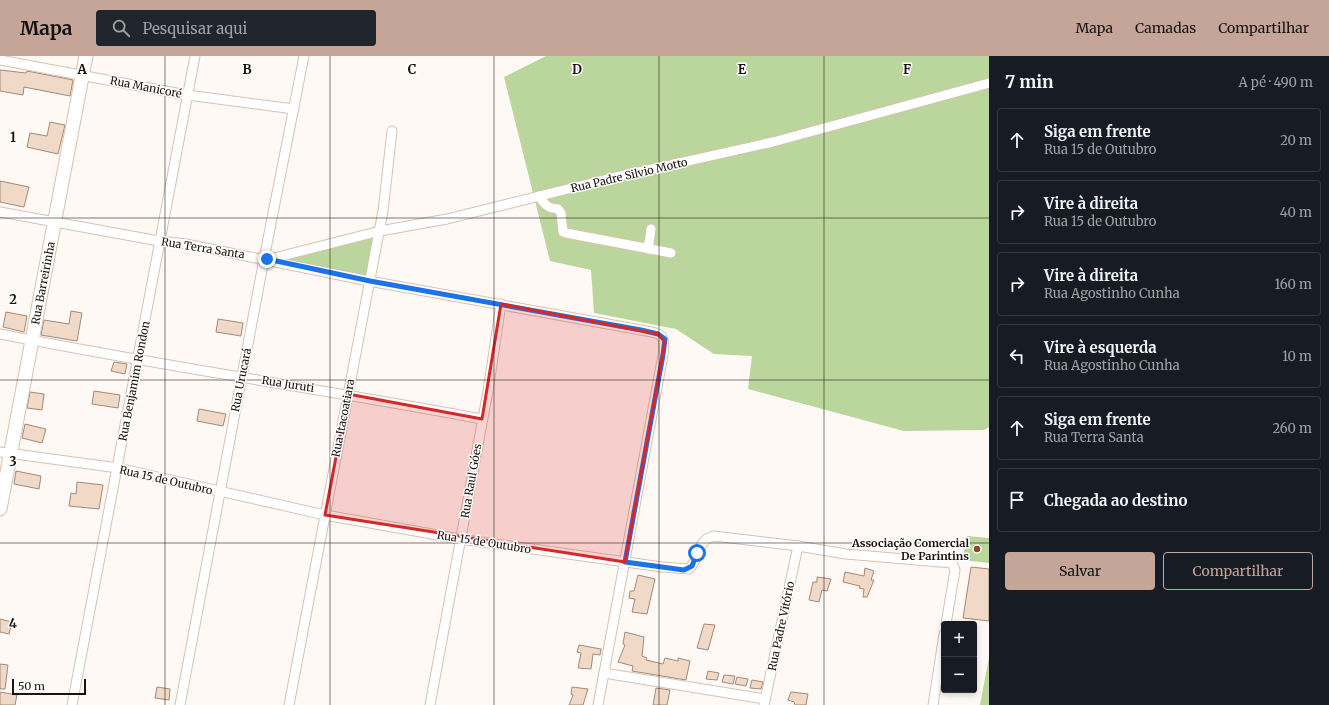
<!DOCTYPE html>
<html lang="pt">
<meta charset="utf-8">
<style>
body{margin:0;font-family:Merriweather,serif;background:#20242c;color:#f1f3f6}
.controls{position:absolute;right:12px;bottom:12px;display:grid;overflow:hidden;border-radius:4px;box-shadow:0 2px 6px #0003}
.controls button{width:36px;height:36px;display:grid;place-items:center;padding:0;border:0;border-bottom:1px solid #363941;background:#171b24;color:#f1f3f6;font:20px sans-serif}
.scale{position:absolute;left:12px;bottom:10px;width:74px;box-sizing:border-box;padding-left:4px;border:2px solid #1a120b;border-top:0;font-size:11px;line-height:14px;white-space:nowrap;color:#1a120b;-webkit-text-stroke:3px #fff;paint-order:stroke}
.stop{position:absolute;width:12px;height:12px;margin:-9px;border:3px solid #1a73e8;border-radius:50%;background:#fff}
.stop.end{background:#1a73e8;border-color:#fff;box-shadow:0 1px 4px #0008}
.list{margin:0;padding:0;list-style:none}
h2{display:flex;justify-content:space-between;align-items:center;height:52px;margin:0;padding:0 16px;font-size:17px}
h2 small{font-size:13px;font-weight:400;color:#9ea1a6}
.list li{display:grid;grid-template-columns:26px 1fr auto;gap:12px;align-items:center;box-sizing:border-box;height:64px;margin:0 8px 8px;padding:0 8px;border:1px solid #363941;border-radius:4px}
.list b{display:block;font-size:15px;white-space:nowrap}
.list p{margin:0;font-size:13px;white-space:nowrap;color:#9ea1a6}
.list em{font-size:13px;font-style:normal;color:#9ea1a6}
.actions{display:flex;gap:8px;padding:12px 16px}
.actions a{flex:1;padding:9px 0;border:1px solid #c4a598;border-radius:4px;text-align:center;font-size:14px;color:#c4a598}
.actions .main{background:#c4a598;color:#111}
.icon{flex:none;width:22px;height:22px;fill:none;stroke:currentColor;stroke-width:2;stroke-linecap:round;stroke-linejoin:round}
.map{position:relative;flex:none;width:989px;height:649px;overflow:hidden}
header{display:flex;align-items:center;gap:24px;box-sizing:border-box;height:56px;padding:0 20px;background:#c4a598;color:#111}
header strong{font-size:19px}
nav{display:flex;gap:22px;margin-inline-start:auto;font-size:14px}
.search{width:280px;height:36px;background:#20242c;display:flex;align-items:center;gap:10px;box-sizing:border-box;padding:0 14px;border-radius:4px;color:#9ea1a6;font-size:15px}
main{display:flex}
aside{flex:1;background:#171b24}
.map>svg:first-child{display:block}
.green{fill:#bad69d}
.building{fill:#f0d9c6;stroke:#a08a79}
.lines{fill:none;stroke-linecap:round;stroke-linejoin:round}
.street-casing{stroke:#d8c1af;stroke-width:11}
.secondary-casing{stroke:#d8c1af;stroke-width:15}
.street{stroke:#fff;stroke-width:9}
.secondary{stroke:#fff;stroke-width:13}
.route{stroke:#1a73e8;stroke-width:5}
.marked{fill:#d62828;fill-opacity:0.2;stroke:#d62828;stroke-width:3;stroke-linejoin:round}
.grid{fill:none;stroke:#1a120b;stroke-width:1;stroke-opacity:0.55}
.poi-dot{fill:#8e4626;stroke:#fff;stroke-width:1.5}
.labels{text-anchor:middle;stroke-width:3;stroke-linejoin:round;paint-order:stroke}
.street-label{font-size:11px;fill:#1a120b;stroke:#fff}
.poi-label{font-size:11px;font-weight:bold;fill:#1a120b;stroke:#fff;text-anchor:end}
.grid-label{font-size:13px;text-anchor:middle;font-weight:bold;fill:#1a120b;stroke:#fff;stroke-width:3;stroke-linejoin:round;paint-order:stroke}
</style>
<header>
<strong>Mapa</strong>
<div class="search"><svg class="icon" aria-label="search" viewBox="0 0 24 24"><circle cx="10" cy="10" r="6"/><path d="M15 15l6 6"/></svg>Pesquisar aqui</div>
<nav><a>Mapa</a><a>Camadas</a><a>Compartilhar</a></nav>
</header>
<main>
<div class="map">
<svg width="989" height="649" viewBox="0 0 989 649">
<rect width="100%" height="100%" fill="#fef9f5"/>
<g class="green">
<polygon points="546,0 989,0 989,371 984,374 904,375 748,333 752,300 714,298 676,273 594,257 591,214 550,205 504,21"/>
<polygon points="378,177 369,225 264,203"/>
<polygon points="967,480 989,482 989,507 962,504"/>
<polygon points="989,601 989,649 980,649"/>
</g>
<g class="building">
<polygon points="0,14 26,17 27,15 73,24 70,40 24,31 23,39 0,35"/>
<polygon points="50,66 65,69 58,98 27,91 30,77 47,80"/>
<polygon points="0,125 29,131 24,151 0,146"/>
<polygon points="71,255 82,257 77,285 41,279 44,264 69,268"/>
<polygon points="6,256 27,260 24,276 3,271"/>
<polygon points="218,263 243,267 241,280 216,276"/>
<polygon points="114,306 127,308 125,318 111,315"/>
<polygon points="94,335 120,339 118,352 92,348"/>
<polygon points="30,336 44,338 42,354 27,352"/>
<polygon points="199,353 226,358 223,370 197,365"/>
<polygon points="25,368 46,373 42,387 22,382"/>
<polygon points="16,415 41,420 39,433 14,428"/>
<polygon points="77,426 103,429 99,453 69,450 71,437 76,438"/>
<polygon points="971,511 989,513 989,565 963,562"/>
<polygon points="865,512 874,515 871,524 874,524 867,541 863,541 864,533 859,532 860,530 843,526 845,516 864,520"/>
<polygon points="638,519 655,523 647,558 632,556 635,543 629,542 630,535 634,535"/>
<polygon points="817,521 831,523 827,535 822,534 819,546 809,544 813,526 817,526"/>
<polygon points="0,563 12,566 9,578 0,576"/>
<polygon points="704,568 715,569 708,594 697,592"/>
<polygon points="625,576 644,581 642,600 647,602 646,604 663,608 665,602 678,605 678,602 690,605 686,624 632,615 633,610 618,606 625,589 623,588"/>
<polygon points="579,589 601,593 600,599 593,598 591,613 578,612 581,597 577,596"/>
<polygon points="0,608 8,609 5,633 0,633"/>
<polygon points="708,615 719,617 717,624 706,623"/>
<polygon points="724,619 735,620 733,628 722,626"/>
<polygon points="737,621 748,623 746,630 735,628"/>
<polygon points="752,624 763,626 761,633 750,632"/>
<polygon points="157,631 170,633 169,644 155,642"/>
<polygon points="572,631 588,633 583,649 569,649 573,639 571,638"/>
<polygon points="656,632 670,634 667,649 653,649"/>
<polygon points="0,636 17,639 15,649 0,649"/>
<polygon points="791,636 808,638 806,649 795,649 794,646 788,644"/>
</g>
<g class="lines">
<g class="street-casing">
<g id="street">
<polyline points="0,4 187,39 294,53"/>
<path d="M539,140c6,9 8,12 19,13l3,4 2,19 3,1 105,20"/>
<path d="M0,156l159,29 27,3 183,37 272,49c20,4 25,2 22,25l-65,350"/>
<polyline points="648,193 651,173"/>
<polyline points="270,203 380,175 447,163 612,122 773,86 989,27"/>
<path d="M0,278c160,32 322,55 482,85"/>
<path d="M0,396l118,16 207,47 135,24 202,28 27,2c11,-10 7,-29 25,-33l84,10 48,8 106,9 3,7 -9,54"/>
<polyline points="604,617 765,643"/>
<polyline points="72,649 195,0"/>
<polyline points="180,649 264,203 304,0"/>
<polyline points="289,649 383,155 392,75"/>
<polyline points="430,649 488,335 501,248"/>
<polyline points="764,649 798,490"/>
<polyline points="933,649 944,578"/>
</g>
</g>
<g class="secondary-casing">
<polyline id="secondary" points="0,453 86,0"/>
</g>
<use href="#street" class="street"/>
<use href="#secondary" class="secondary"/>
</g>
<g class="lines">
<polyline class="route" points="267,203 370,225 641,274 658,278 665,283 663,299 625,506 684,514 692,510 697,497"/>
</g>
<path class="marked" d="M501,248l157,30 7,8 -40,220 -300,-47 23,-121 134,25z"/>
<path class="grid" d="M165,0v649M330,0v649M494,0v649M659,0v649M824,0v649M0,162h989M0,324h989M0,487h989"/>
<circle class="poi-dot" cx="977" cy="493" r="4"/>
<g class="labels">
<g class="street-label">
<text transform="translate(146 31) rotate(11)" y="4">Rua Manicoré</text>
<text transform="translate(629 119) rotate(-13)" y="4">Rua Padre Silvio Motto</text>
<text transform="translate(203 192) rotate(9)" y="4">Rua Terra Santa</text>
<text transform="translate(43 227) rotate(-79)" y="4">Rua Barreirinha</text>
<text transform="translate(241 324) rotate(-79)" y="4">Rua Urucará</text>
<text transform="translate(134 325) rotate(-79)" y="4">Rua Benjamim Rondon</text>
<text transform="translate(288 328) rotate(9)" y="4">Rua Juruti</text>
<text transform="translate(343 362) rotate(-79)" y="4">Rua Itacoatiara</text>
<text transform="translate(166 424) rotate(13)" y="4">Rua 15 de Outubro</text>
<text transform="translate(471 425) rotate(-80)" y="4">Rua Raul Góes</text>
<text transform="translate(484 486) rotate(9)" y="4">Rua 15 de Outubro</text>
<text transform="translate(781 570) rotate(-78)" y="4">Rua Padre Vitório</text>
</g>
<g class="poi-label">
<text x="969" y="491">Associação Comercial<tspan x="969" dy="13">De Parintins</tspan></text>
</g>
</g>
<g class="grid-label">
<text x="82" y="18">A</text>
<text x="247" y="18">B</text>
<text x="412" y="18">C</text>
<text x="577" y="18">D</text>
<text x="742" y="18">E</text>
<text x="907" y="18">F</text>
<text x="13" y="86">1</text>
<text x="13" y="248">2</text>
<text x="13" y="410">3</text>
<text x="13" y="572">4</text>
</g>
</svg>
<div class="controls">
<button>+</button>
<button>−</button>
</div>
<div class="scale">50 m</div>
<div class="stop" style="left:697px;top:497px"></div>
<div class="stop end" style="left:267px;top:203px"></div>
</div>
<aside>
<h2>7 min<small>A pé · 490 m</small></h2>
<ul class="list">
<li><svg class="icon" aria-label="ahead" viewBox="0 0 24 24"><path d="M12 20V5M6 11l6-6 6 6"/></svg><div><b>Siga em frente</b><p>Rua 15 de Outubro</p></div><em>20 m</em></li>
<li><svg class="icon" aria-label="right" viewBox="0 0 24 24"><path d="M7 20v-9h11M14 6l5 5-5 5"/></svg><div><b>Vire à direita</b><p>Rua 15 de Outubro</p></div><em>40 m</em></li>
<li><svg class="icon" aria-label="right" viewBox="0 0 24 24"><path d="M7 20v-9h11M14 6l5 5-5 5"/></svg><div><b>Vire à direita</b><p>Rua Agostinho Cunha</p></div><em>160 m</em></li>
<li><svg class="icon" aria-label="left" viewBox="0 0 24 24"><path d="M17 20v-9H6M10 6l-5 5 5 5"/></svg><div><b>Vire à esquerda</b><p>Rua Agostinho Cunha</p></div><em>10 m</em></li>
<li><svg class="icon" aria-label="ahead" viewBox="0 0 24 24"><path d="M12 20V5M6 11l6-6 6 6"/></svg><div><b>Siga em frente</b><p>Rua Terra Santa</p></div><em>260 m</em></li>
<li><svg class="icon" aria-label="arrive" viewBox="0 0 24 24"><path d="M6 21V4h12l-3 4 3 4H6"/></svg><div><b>Chegada ao destino</b></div></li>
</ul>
<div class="actions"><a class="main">Salvar</a><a>Compartilhar</a></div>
</aside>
</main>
